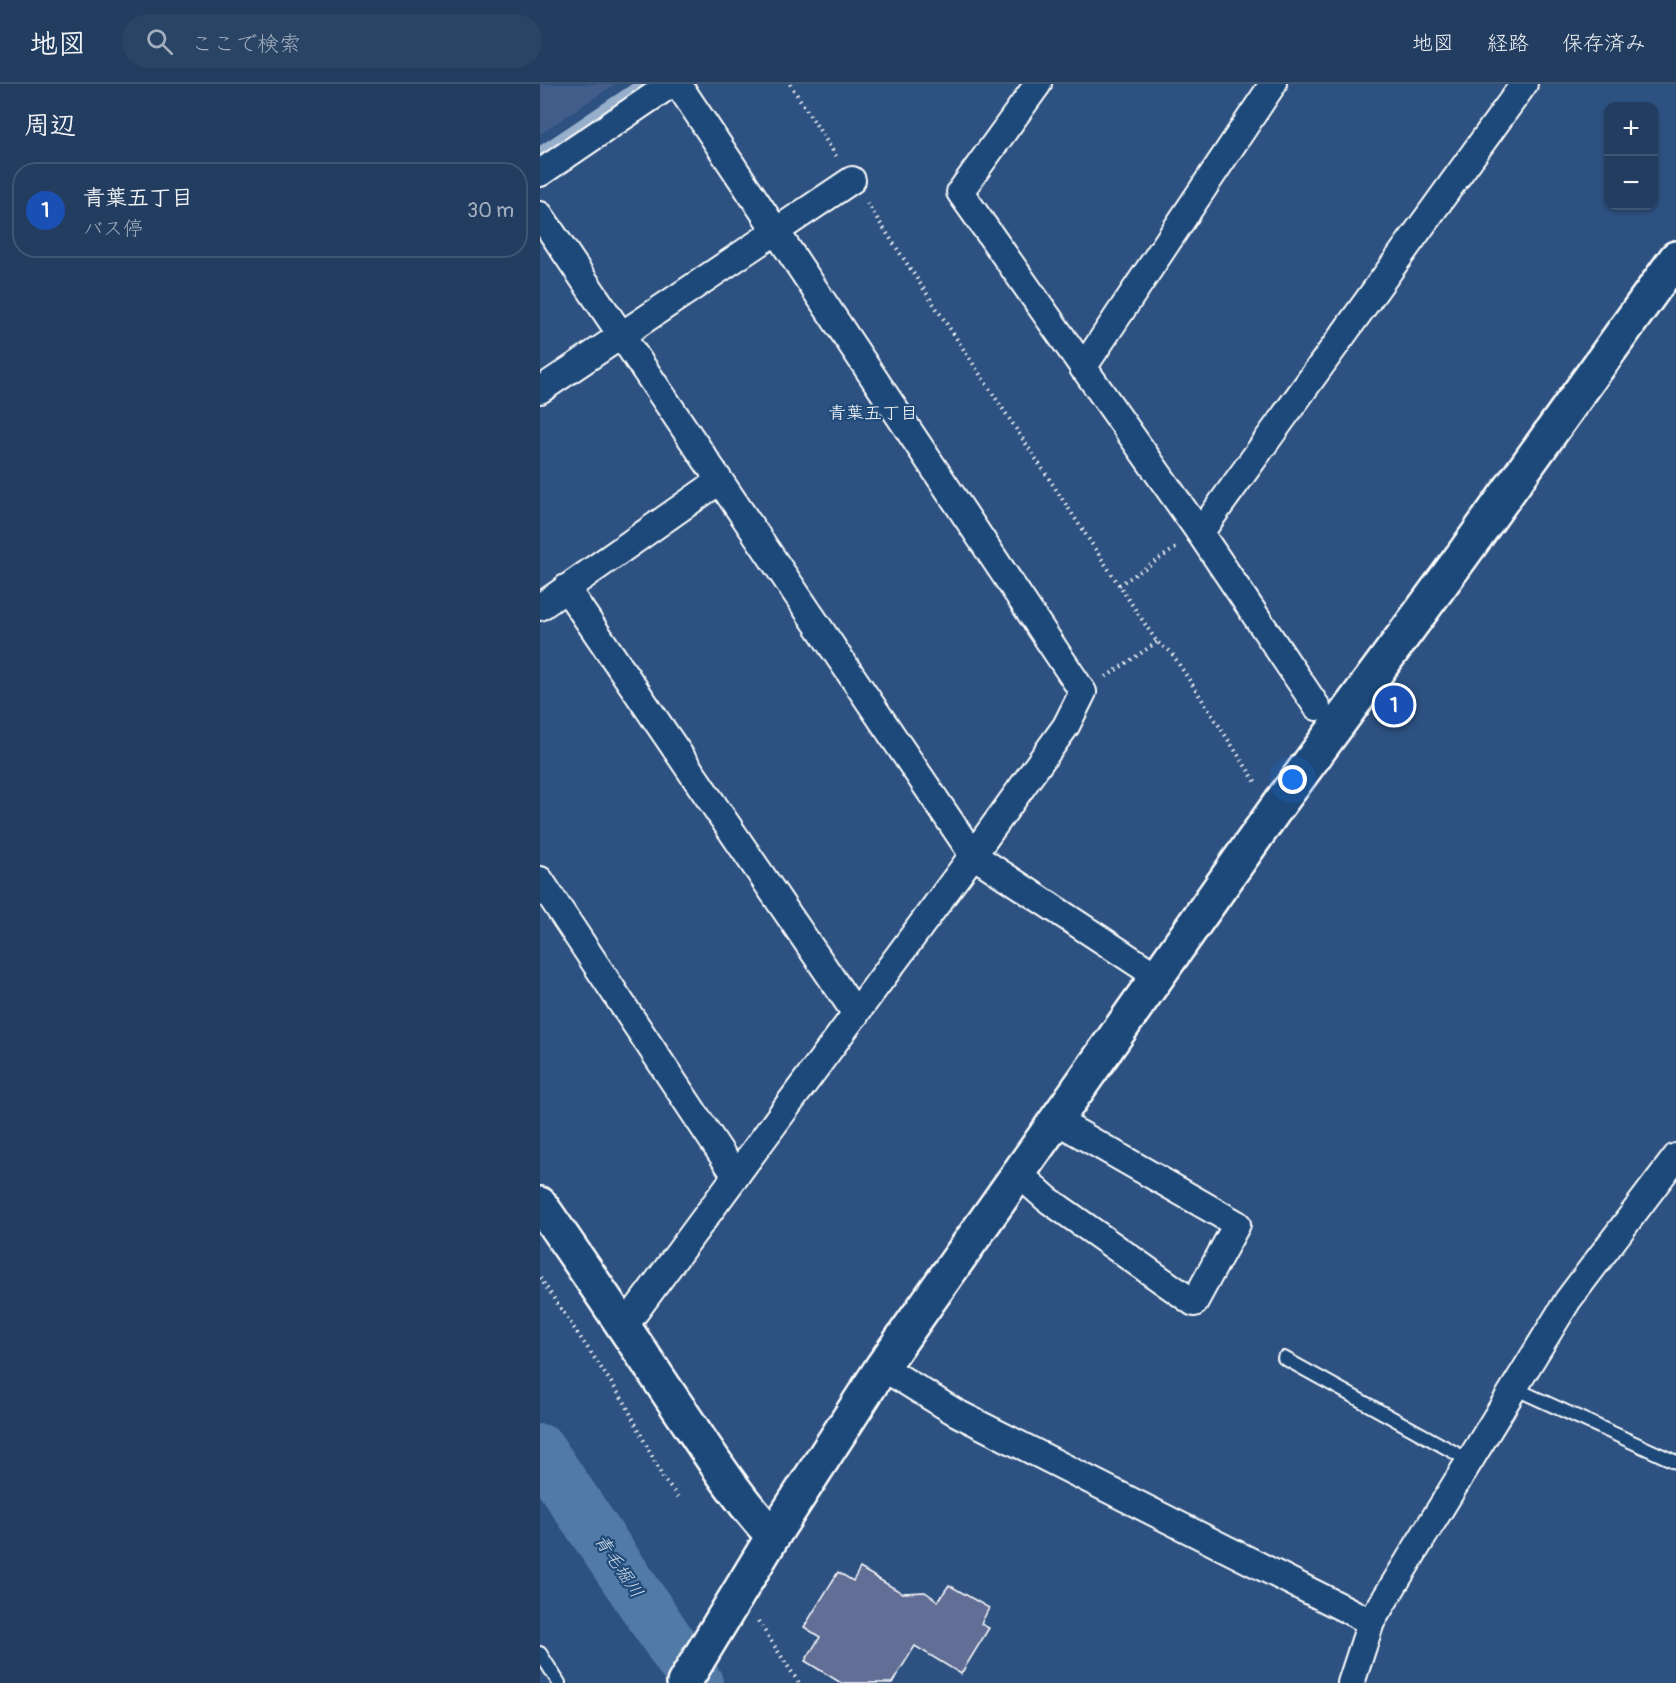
<!DOCTYPE html>
<html lang="ja">
<meta charset="utf-8">
<style>
body{margin:0;font-family:Pangolin,"Klee One",sans-serif;background:#2a4466;color:#f1f3f6}
.controls{position:absolute;right:18px;top:18px;display:grid;overflow:hidden;border-radius:12px;box-shadow:0 2px 4px #0004}
.controls button{width:54px;height:54px;display:grid;place-items:center;padding:0;border:0;border-bottom:2px solid #3f5675;background:#223d60;color:#f1f3f6;font:30px sans-serif}
.you{position:absolute;left:753px;top:696px;width:21px;height:21px;margin:-15px;border:4px solid #fff;border-radius:50%;background:#1a73e8;box-shadow:0 0 0 9px #1a73e833}
.badge{display:grid;place-items:center;width:39px;height:39px;border-radius:50%;background:#ea580c;color:#fff;font-size:20px;font-weight:700}
.pin{position:absolute;translate:-50% -50%;border:3px solid #fff;box-shadow:0 2px 6px #0006}
.list{margin:0;padding:0;list-style:none}
h2{display:flex;justify-content:space-between;align-items:center;height:78px;margin:0;padding:0 24px;font-size:26px}
h2 small{font-size:20px;font-weight:400;color:#a2aebd}
.list li{display:grid;grid-template-columns:39px 1fr auto;gap:18px;align-items:center;box-sizing:border-box;height:96px;margin:0 12px 12px;padding:0 12px;border:2px solid #3f5675;border-radius:24px}
.list b{display:block;font-size:22px;white-space:nowrap}
.list p{margin:0;font-size:20px;white-space:nowrap;color:#a2aebd}
.list em{font-size:20px;font-style:normal;color:#a2aebd}
.icon{flex:none;width:33px;height:33px;fill:none;stroke:currentColor;stroke-width:2;stroke-linecap:round;stroke-linejoin:round}
.map{position:relative;flex:none;width:1136px;height:1599px;overflow:hidden}
header{display:flex;align-items:center;gap:36px;box-sizing:border-box;height:84px;padding:0 30px;background:#223d60;border-bottom:2px solid #3f5675}
header strong{font-size:28px}
nav{display:flex;gap:33px;margin-inline-start:auto;font-size:21px}
.search{width:420px;height:54px;background:#2a4466;display:flex;align-items:center;gap:15px;box-sizing:border-box;padding:0 21px;border-radius:33px;color:#a2aebd;font-size:22px}
main{display:flex}
aside{flex:1;background:#223d60}
.map>svg:first-child{display:block}
.built{fill:#425d89}
.lines{fill:none;stroke-linecap:round;stroke-linejoin:round}
.stream{stroke:#97afca;stroke-width:9}
.river{stroke:#517aa6;stroke-width:52}
.building{fill:#646e96;stroke:#fff;stroke-width:1.5}
.lane-casing{stroke:#fff;stroke-width:16}
.street-casing{stroke:#fff;stroke-width:30}
.secondary-casing{stroke:#fff;stroke-width:38}
.path{stroke:#fff;stroke-width:4;stroke-dasharray:1.5 4.5;stroke-linecap:butt}
.lane{stroke:#1f4a7a;stroke-width:12}
.street{stroke:#1f4a7a;stroke-width:26}
.secondary{stroke:#1f4a7a;stroke-width:33}
.labels{text-anchor:middle;stroke-width:4.5;stroke-linejoin:round;paint-order:stroke}
.neighbourhood-label{font-size:18px;fill:#fff;stroke:#1f4a7a}
.water-label{font-size:18px;font-style:italic;fill:#d4dee9;stroke:#1f4a7a}
</style>
<header>
<strong>地図</strong>
<div class="search"><svg class="icon" aria-label="search" viewBox="0 0 24 24"><circle cx="10" cy="10" r="6"/><path d="M15 15l6 6"/></svg>ここで検索</div>
<nav><a>地図</a><a>経路</a><a>保存済み</a></nav>
</header>
<main>
<aside>
<h2>周辺<small></small></h2>
<ul class="list">
<li><span class="badge" style="background:#1a4fb4">1</span><div><b>青葉五丁目</b><p>バス停</p></div><em>30 m</em></li>
</ul>
</aside>
<div class="map">
<svg width="1136" height="1599" viewBox="0 0 1136 1599">
<rect width="100%" height="100%" fill="#2d5180"/>
<filter id="ink" filterUnits="userSpaceOnUse"><feTurbulence type="fractalNoise" baseFrequency=".0167" numOctaves="2"/><feDisplacementMap in="SourceGraphic" scale="12" xChannelSelector="R" yChannelSelector="G"/><feConvolveMatrix kernelMatrix="1 2 1 2 8 2 1 2 1" color-interpolation-filters="sRGB"/></filter>
<g filter="url(#ink)">
<polygon class="built" points="0,0 75,0 0,50"/>
<g class="lines">
<polyline class="stream" points="0,67 100,0"/>
<polyline class="river" points="0,1366 157,1599"/>
</g>
<polygon class="building" points="320,1484 362,1509 385,1508 398,1517 409,1501 449,1524 441,1540 449,1544 421,1590 375,1562 352,1599 301,1599 265,1577 280,1553 264,1543 298,1488 313,1497"/>
<g class="lines">
<g class="lane-casing">
<g id="lane">
<polyline points="744,1274 930,1377"/>
<polyline points="974,1304 1136,1378"/>
<polyline points="0,1569 19,1599"/>
</g>
</g>
<g class="street-casing">
<g id="street">
<polyline points="498,0 420,108 660,449 777,623"/>
<polyline points="0,89 131,0"/>
<polyline points="0,131 433,771 618,893"/>
<polyline points="543,284 733,0"/>
<polyline points="0,306 312,96"/>
<polyline points="660,449 984,0"/>
<polyline points="26,504 316,930"/>
<polyline points="0,523 179,397"/>
<polyline points="0,796 196,1092"/>
<polyline points="479,1090 507,1115 654,1219 697,1140 517,1037"/>
<polyline points="84,1243 433,771 526,642 543,608 138,0"/>
<polyline points="342,1283 415,1328 831,1538"/>
<polyline points="811,1599 831,1538 1028,1216 1136,1073"/>
</g>
</g>
<g class="secondary-casing">
<g id="secondary">
<path d="M0,1120c45,65 89,130 133,196 33,48 60,94 100,136"/>
<polyline points="144,1599 233,1452 342,1283 734,727 922,472 1136,174"/>
</g>
</g>
<g class="path">
<polyline points="250,0 298,75"/>
<polyline points="327,119 579,501 617,558 631,568 717,700"/>
<polyline points="579,501 639,462"/>
<polyline points="566,593 617,558"/>
<polyline points="0,1194 85,1319 124,1396 140,1415"/>
<polyline points="218,1537 259,1599"/>
</g>
<use href="#lane" class="lane"/>
<use href="#street" class="street"/>
<use href="#secondary" class="secondary"/>
</g>
</g>
<g class="labels">
<g class="neighbourhood-label">
<text x="333" y="335">青葉五丁目</text>
</g>
<g class="water-label">
<text transform="translate(79 1482) rotate(56)" y="6">青毛堀川</text>
</g>
</g>
</svg>
<div class="controls">
<button>+</button>
<button>−</button>
</div>
<div class="you"></div>
<div class="pin badge" style="left:854px;top:621px;background:#1a4fb4">1</div>
</div>
</main>
